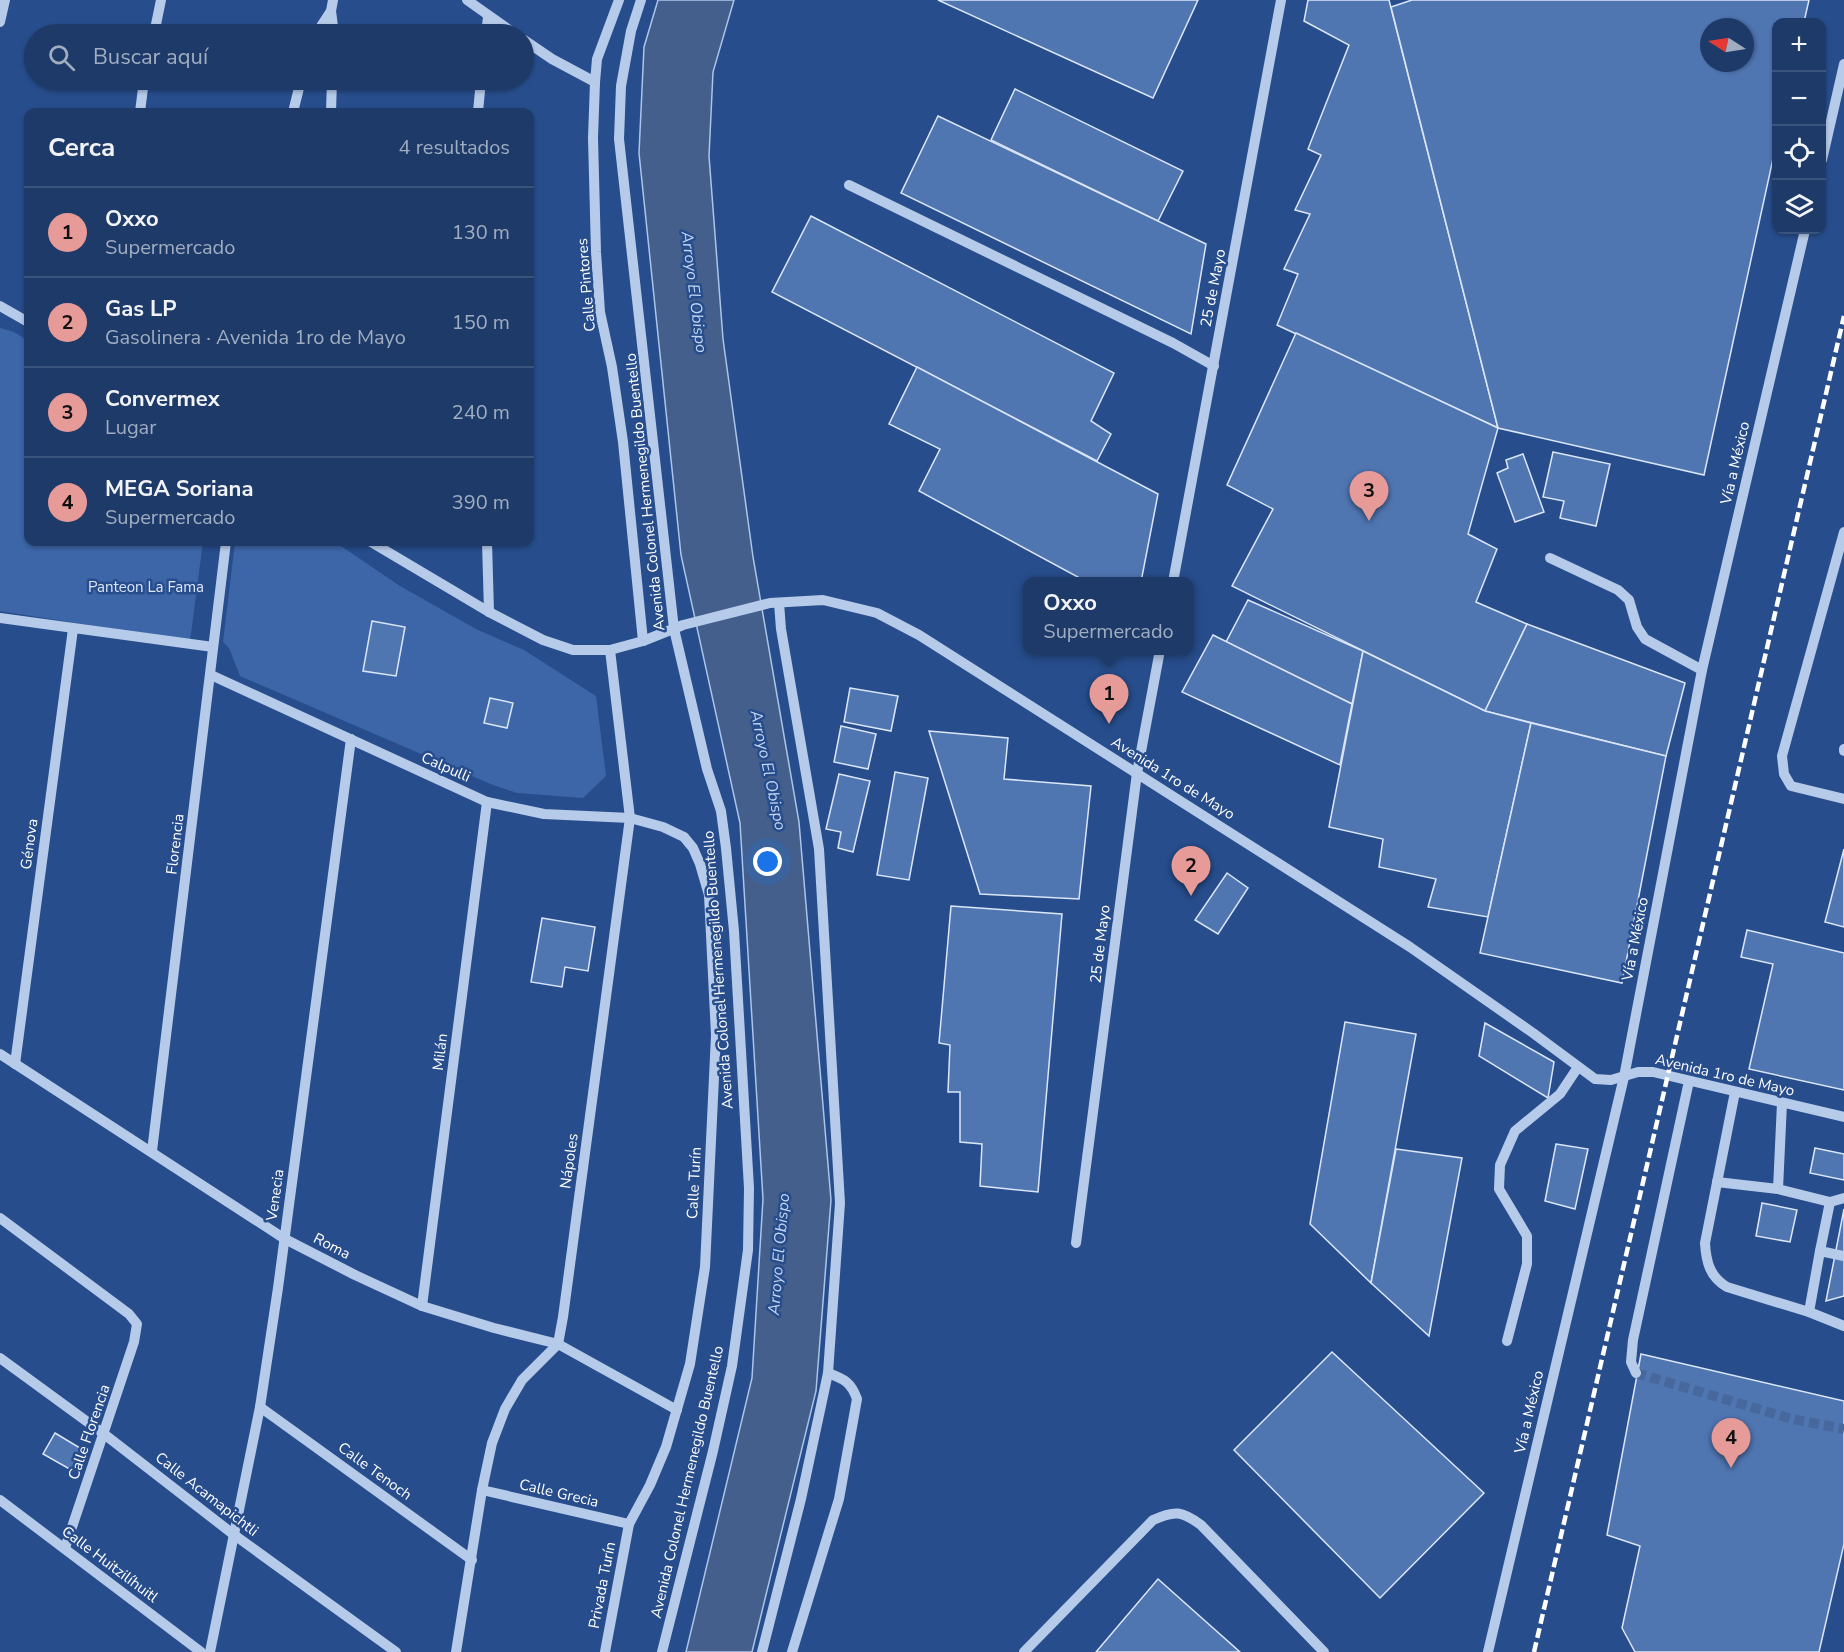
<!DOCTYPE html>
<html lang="es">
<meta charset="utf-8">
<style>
body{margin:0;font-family:"Nunito Sans",sans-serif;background:#25416f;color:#f1f3f6}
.controls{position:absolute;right:18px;top:18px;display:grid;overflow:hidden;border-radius:12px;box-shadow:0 2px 4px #0004}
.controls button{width:54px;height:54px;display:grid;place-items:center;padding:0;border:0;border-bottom:2px solid #3b547d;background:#1d3a69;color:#f1f3f6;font:30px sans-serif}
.compass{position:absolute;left:1700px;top:18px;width:54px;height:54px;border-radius:50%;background:#1d3a69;box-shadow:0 2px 4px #0004;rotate:282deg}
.you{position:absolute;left:768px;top:862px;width:21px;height:21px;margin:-15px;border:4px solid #fff;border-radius:50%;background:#1a73e8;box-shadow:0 0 0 9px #1a73e833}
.badge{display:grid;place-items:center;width:39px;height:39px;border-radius:50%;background:#e69b98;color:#111;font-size:20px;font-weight:700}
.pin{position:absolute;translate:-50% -50px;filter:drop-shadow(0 2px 3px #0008)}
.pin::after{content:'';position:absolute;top:32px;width:21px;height:18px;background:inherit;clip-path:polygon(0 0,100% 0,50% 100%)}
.popup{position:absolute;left:1023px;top:577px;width:171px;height:78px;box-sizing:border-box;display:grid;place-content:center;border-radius:12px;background:#1d3a69;filter:drop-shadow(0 2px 4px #0005);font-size:20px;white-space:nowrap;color:#a0adc0}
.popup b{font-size:22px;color:#f1f3f6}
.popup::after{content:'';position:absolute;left:50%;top:100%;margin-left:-12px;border:12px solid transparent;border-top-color:#1d3a69}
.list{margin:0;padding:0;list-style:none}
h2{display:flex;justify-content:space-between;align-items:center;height:78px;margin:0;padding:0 24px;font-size:26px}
h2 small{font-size:20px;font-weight:400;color:#a0adc0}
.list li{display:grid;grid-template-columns:39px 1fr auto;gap:18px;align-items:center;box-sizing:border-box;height:90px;padding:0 24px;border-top:2px solid #3b547d}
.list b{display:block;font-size:22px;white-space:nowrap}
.list p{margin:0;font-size:20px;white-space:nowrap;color:#a0adc0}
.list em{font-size:20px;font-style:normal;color:#a0adc0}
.icon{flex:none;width:33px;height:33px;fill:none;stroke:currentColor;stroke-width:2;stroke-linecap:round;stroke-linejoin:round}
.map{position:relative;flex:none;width:1844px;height:1652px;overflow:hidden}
.search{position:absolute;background:#1d3a69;box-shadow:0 2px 4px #0004;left:24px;top:24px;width:510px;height:66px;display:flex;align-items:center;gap:15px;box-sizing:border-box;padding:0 21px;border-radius:33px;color:#a0adc0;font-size:22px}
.panel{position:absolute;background:#1d3a69;box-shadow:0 2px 4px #0004;left:24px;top:108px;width:510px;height:438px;border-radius:12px}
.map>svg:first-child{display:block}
.green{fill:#3c66a8}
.water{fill:#445f8c;stroke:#abc5ea;stroke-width:1.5}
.building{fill:#5076b2;stroke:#dbe6f8;stroke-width:1.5;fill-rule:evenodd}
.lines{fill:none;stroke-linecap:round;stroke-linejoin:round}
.minor-tunnel{stroke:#47689d;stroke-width:10;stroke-dasharray:10 5;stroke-linecap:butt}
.minor{stroke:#b6cbea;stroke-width:10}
.rail{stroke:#fff;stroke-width:4.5;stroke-dasharray:10 4.5;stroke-linecap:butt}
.labels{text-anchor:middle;stroke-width:5;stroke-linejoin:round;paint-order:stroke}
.street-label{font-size:15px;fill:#fff;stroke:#274d8c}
.park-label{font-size:15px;fill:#dbe6f8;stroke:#274d8c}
.water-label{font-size:16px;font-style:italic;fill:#c2d5f1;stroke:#274d8c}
</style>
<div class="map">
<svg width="1844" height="1652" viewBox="0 0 1844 1652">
<rect width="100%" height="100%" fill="#274d8c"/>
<g class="green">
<polygon points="0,328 14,332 28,341 28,542 203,542 190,641 0,611"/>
<polygon points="235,542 335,542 400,586 476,629 524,650 596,696 606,776 583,798 517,793 493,785 240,676 229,648 223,642"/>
</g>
<polygon class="water" points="658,0 734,0 713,72 709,156 723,339 753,557 799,822 831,1200 816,1391 752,1652 686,1652 752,1378 763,1199 740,823 681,555 639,153 644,47"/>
<g class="building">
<polygon points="938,0 1198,0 1153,98"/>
<polygon points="1308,0 1389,0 1498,428 1277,325 1298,274 1284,269 1310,214 1295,210 1321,155 1308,149 1349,45 1304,21"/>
<path d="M1412,0h397l-5,22h-28v123l-72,330 -206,-47 -107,-421zM1709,27h36v36h-36z"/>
<polygon points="1015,89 1183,171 1158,221 991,140"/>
<polygon points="938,116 1206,244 1191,334 901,193"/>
<polygon points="811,216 1114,373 1091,421 1111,434 1097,461 772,292"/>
<polygon points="1296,333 1498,428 1468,534 1497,549 1476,602 1527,624 1485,711 1232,586 1273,509 1227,485"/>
<polygon points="917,367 1158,494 1141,582 1087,582 919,491 940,449 889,424"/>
<polygon points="1553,452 1610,464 1596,526 1560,518 1564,501 1543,497"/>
<polygon points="1523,454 1544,512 1515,522 1497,473 1508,468 1506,460"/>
<polygon points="1248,600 1363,651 1352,704 1226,642"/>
<polygon points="372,621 405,627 396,676 363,671"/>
<polygon points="1527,624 1685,683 1666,756 1485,711"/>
<polygon points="1213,635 1352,704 1340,765 1182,692"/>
<polygon points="1363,651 1485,711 1531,723 1488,917 1428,907 1436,879 1379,867 1383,839 1329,827"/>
<polygon points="850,688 898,696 891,731 844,722"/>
<polygon points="490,698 513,703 507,728 484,723"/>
<polygon points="1531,723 1666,756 1622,983 1480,953"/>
<polygon points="841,726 876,734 868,769 834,762"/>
<polygon points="929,731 1008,738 1004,779 1091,786 1079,899 980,894"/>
<polygon points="895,772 928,778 909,880 877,875"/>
<polygon points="839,774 870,781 853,852 838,848 841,832 826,829"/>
<polygon points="1844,849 1844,927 1825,922"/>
<polygon points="1227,873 1248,888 1218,934 1195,920"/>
<polygon points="951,906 1062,914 1038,1192 980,1186 982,1144 960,1142 960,1092 948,1092 950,1045 939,1043"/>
<polygon points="542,918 595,927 588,971 565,967 562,987 531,982"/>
<polygon points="1747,930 1844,953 1844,1090 1749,1069 1773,964 1741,957"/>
<polygon points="1345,1022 1416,1034 1371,1283 1310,1224"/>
<polygon points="1485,1023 1554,1062 1548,1098 1479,1056"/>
<polygon points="1556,1144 1588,1149 1575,1209 1545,1201"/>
<polygon points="1815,1148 1844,1154 1844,1180 1810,1173"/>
<polygon points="1396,1149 1462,1158 1429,1336 1371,1283"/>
<polygon points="1762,1203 1797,1210 1790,1242 1756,1236"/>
<polygon points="1844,1209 1844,1296 1826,1301"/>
<polygon points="1332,1352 1484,1493 1380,1598 1234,1450"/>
<polygon points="1641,1354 1844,1401 1844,1544 1819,1652 1635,1652 1622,1628 1640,1546 1607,1535"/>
<polygon points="55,1433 85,1451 73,1471 43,1454"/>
<polygon points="1158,1579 1240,1652 1096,1652"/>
</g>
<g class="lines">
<polyline class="minor-tunnel" points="1636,1373 1792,1419 1844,1429"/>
<g class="minor">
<polyline points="333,0 331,11 334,34"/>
<polyline points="467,0 515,34"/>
<polyline points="619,0 597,59 595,82 593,138 596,252 600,312 612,367 623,442 643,641"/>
<polyline points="641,0 631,31 621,86 619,139 674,629 707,769 721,811 726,848 734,931 749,1188 748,1250 732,1366 713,1451 662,1652"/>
<polyline points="0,22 5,0"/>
<polyline points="154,34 161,0"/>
<polyline points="316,34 331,11"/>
<polyline points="486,34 488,17"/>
<polyline points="524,40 552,59 595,82"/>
<polyline points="140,112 144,80"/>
<polyline points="293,112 301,80"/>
<polyline points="331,112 332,80"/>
<polyline points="478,112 481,80"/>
<polyline points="1822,160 1844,64"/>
<polyline points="849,185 1173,343 1214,366"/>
<polyline points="0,306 28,322"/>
<polyline points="1844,532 1782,756 1784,774 1791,786 1844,799"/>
<polyline points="371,542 489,612 543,640 573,650 610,650 643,641 683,625 770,603 823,600 877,613 919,635 1410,947 1533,1033 1595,1079 1611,1080 1638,1072 1653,1072 1844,1117"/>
<polyline points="487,542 489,612"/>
<polyline points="1550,558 1618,590 1629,600 1637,627 1645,639 1702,670"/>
<polyline points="1173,582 1281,0"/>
<polyline points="0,618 213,647"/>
<polyline points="211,675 487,802 544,814 630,818 663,827 684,837 693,848 700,864 709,895 716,1035 705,1267 690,1364 666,1447 650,1485 629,1524 605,1652"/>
<polyline points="1844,751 1844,749"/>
<polyline points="0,1054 285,1239 355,1275 422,1306 494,1328 558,1344 677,1410"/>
<polyline points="15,1064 73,629"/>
<path d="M1735,1092l-30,151c1,19 5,34 22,44l82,25 35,14"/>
<polyline points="1782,1103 1778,1189 1830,1202 1820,1251 1844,1256"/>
<polyline points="152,1151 226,542"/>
<polyline points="1717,1182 1778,1189"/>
<polyline points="1830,1202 1844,1198"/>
<polyline points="0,1218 129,1314 137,1324 134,1342 65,1548"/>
<polyline points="1076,1243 1137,773 1160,650"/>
<polyline points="422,1306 487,802"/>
<polyline points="1809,1312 1820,1251"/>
<polyline points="1507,1341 1527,1264 1527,1236 1499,1189 1500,1165 1515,1131 1560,1094 1578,1067"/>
<polyline points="0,1358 104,1434 233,1534 396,1652"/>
<polyline points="1636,1373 1631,1362 1633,1340 1689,1081"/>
<polyline points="260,1407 472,1560"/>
<polyline points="482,1490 629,1524"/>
<polyline points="0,1500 201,1652"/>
<polyline points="210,1652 260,1407 278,1288 351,739"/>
<polyline points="456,1652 482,1490 492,1443 505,1409 522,1380 558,1344 563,1317 630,818 610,650"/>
<polyline points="762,1652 801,1499 828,1373 840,1203 819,849 781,629 779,603"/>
<path d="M792,1652l47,-153 18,-100c-6,-17 -13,-20 -29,-26"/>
<path d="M1024,1652l129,-132c22,-10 29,-9 48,5l123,127"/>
<polyline points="1488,1652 1624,1077 1702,670 1805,230"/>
</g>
<polyline class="rail" points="1534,1652 1844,316"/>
</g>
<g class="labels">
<g class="street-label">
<text transform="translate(586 285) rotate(-95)" y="5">Calle Pintores</text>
<text transform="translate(1213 288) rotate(-79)" y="5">25 de Mayo</text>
<text transform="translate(1735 463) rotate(-77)" y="5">Vía a México</text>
<text transform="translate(645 492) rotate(-96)" y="5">Avenida Colonel Hermenegildo Buentello</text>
<text transform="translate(446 767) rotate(24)" y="5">Calpulli</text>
<text transform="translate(1173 778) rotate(32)" y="5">Avenida 1ro de Mayo</text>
<text transform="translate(29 844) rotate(-82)" y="5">Génova</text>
<text transform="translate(175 844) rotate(-83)" y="5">Florencia</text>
<text transform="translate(1635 939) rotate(-79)" y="5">Vía a México</text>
<text transform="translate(1100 944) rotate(-83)" y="5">25 de Mayo</text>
<text transform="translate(718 970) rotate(-94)" y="5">Avenida Colonel Hermenegildo Buentello</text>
<text transform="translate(440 1052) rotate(-83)" y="5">Milán</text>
<text transform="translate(1725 1075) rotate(13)" y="5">Avenida 1ro de Mayo</text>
<text transform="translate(569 1161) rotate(-82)" y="5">Nápoles</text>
<text transform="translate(694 1183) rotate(-87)" y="5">Calle Turín</text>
<text transform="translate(275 1195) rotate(-82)" y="5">Venecia</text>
<text transform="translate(332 1246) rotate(27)" y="5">Roma</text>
<text transform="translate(1529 1412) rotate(-77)" y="5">Vía a México</text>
<text transform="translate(89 1432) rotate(-71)" y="5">Calle Florencia</text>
<text transform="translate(375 1471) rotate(36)" y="5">Calle Tenoch</text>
<text transform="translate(687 1482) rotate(-77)" y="5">Avenida Colonel Hermenegildo Buentello</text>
<text transform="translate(559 1493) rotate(13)" y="5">Calle Grecia</text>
<text transform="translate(207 1494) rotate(38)" y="5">Calle Acamapichtli</text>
<text transform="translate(110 1564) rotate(37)" y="5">Calle Huitzilíhuitl</text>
<text transform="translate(602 1585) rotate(-79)" y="5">Privada Turín</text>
</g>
<g class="park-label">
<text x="146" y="592">Panteon La Fama</text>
</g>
<g class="water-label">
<text transform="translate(695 292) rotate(83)" y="6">Arroyo El Obispo</text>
<text transform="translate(769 770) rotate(78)" y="6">Arroyo El Obispo</text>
<text transform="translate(778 1254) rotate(-85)" y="6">Arroyo El Obispo</text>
</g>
</g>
</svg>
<div class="controls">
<button>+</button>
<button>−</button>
<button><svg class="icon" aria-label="locate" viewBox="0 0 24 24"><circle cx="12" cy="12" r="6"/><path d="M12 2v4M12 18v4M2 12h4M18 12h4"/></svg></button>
<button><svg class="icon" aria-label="layers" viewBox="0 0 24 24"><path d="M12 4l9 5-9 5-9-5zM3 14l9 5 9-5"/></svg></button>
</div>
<svg class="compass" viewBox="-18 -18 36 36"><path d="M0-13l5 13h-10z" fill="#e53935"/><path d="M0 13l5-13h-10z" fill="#a0adc0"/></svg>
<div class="you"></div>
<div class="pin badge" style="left:1109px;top:724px">1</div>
<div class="popup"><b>Oxxo</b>Supermercado</div>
<div class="pin badge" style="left:1191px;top:896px">2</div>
<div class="pin badge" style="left:1369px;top:521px">3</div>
<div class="pin badge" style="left:1731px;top:1468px">4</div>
<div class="search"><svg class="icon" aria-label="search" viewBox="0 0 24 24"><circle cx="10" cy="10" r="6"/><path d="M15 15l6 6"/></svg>Buscar aquí</div>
<section class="panel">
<h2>Cerca<small>4 resultados</small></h2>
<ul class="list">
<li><span class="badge">1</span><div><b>Oxxo</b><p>Supermercado</p></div><em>130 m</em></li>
<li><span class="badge">2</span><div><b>Gas LP</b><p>Gasolinera · Avenida 1ro de Mayo</p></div><em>150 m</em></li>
<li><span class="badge">3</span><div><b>Convermex</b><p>Lugar</p></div><em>240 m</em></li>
<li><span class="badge">4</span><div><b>MEGA Soriana</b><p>Supermercado</p></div><em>390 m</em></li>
</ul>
</section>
</div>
